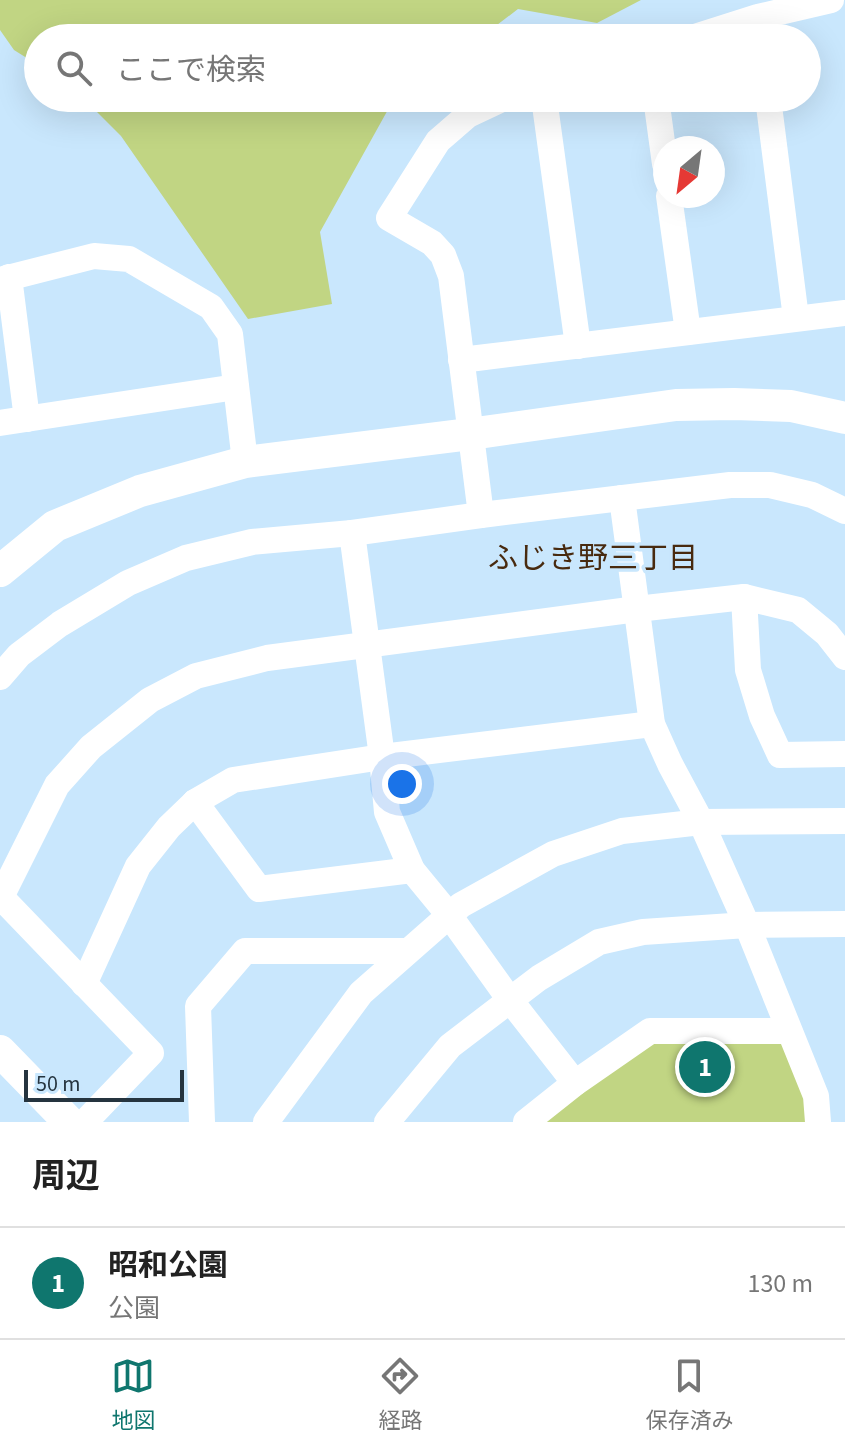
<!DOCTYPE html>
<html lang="ja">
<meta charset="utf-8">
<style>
body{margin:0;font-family:"Source Sans 3","Noto Sans JP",sans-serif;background:#f6f6f6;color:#222}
.compass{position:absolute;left:653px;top:136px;width:72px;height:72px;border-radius:50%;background:#fff;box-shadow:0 8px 32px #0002;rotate:209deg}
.scale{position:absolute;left:24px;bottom:20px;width:160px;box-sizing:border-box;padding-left:8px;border:4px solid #25343f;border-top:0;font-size:22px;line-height:28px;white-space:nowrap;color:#25343f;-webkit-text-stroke:6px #c9e7fd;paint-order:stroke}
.you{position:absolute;left:402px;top:784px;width:28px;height:28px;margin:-20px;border:6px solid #fff;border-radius:50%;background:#1a73e8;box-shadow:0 0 0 12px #1a73e833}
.badge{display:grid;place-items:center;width:52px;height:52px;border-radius:50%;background:#0f766e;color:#fff;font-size:26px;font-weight:700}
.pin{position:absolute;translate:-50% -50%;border:4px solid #fff;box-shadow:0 2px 8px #0006}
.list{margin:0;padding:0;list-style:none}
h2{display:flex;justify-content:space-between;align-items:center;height:104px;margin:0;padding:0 32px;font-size:34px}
h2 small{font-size:26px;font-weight:400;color:#767676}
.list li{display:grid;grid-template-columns:52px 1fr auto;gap:24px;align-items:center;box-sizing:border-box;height:112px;padding:0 32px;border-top:2px solid #e0e0e0}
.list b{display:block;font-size:30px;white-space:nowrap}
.list p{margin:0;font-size:26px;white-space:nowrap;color:#767676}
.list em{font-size:26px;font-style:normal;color:#767676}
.icon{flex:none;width:44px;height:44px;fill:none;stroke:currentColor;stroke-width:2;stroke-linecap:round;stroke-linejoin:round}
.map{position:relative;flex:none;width:845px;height:1122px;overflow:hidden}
.search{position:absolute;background:#fff;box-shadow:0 8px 32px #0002;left:24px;right:24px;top:24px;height:88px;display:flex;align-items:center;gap:20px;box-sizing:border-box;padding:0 28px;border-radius:44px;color:#767676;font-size:30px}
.sheet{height:216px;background:#fff}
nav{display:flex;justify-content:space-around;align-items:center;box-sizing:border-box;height:112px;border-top:2px solid #e0e0e0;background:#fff;font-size:22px;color:#767676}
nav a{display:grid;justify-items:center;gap:4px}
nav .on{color:#0f766e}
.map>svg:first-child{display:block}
.green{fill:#c1d583}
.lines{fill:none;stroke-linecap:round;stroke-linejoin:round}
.minor{stroke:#fff;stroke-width:26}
.tertiary{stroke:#fff;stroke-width:32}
.labels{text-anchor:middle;stroke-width:7;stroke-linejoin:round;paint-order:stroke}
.neighbourhood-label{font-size:30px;fill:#482a0f;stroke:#c9e7fd}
</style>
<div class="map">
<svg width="845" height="1122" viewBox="0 0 845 1122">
<rect width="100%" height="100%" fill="#c9e7fd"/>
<g class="green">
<polygon points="0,0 641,0 597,23 518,9 480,38 38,38 38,65 14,50 0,30"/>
<polygon points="83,98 401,98 390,106 320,232 332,304 248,319 121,136"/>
<polygon points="785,1037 811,1122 538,1122 652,1039"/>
</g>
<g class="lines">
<g class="minor">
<polyline points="692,38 758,17 831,0"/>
<polyline points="544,98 578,346"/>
<polyline points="656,98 665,164"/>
<polyline points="768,98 796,318"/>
<polyline points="669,196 688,332"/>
<polyline points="9,277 27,419"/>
<polyline points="0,280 94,256 129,259 211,307 230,334 245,462"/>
<polyline points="461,360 845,313"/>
<polyline points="0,423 236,387"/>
<polyline points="622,498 652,724 670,764 701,822 747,925 816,1096 818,1122"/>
<polyline points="481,515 451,276 443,255 432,243 389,218 438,141 468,115 504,98"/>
<polyline points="352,533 382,757 387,812 412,870 449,915 510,1000 575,1083"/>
<polyline points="744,597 748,670 762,716 780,755 845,754"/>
<polyline points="0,677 19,655 60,624 128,583 186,558 252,542 352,533 481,515 730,485 770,485 812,495 845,511"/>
<polyline points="195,802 259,889 412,870"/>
<polyline points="0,896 151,1053 85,1122"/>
<polyline points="1,897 57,785 91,747 150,700 196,676 267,658 637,609 744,597 798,610 827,634 845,657"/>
<polyline points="84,984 138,866 169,827 195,802 233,780 382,757 652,724"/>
<polyline points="202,1122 198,1006 245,951 407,951"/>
<polyline points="266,1122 361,993 461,905 553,854 622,831 701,822 845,821"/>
<polyline points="387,1122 450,1046 539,978 599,942 643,932 747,925 845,924"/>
<polyline points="526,1122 575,1083 650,1031 788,1031"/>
</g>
<g class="tertiary">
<polyline points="0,571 55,526 140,491 245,462 470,434 676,405 734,404 791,406 845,418"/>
<polyline points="0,1051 69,1122"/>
</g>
</g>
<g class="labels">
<g class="neighbourhood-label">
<text x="593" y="568">ふじき野三丁目</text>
</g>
</g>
</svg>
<svg class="compass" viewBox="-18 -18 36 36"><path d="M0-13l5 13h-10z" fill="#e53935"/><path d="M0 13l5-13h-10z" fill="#767676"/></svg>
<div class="scale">50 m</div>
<div class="you"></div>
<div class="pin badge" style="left:705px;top:1067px">1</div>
<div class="search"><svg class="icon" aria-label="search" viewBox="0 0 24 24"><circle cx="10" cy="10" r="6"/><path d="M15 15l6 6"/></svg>ここで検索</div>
</div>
<section class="sheet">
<h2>周辺<small></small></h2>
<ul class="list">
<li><span class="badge">1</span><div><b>昭和公園</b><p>公園</p></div><em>130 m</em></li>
</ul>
</section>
<nav>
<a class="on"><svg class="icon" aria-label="map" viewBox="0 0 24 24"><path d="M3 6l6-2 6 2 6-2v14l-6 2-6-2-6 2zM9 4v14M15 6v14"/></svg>地図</a>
<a><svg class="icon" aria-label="directions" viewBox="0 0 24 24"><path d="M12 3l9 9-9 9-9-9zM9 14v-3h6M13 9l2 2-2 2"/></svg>経路</a>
<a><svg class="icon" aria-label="saved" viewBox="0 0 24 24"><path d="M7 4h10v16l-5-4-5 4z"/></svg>保存済み</a>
</nav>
